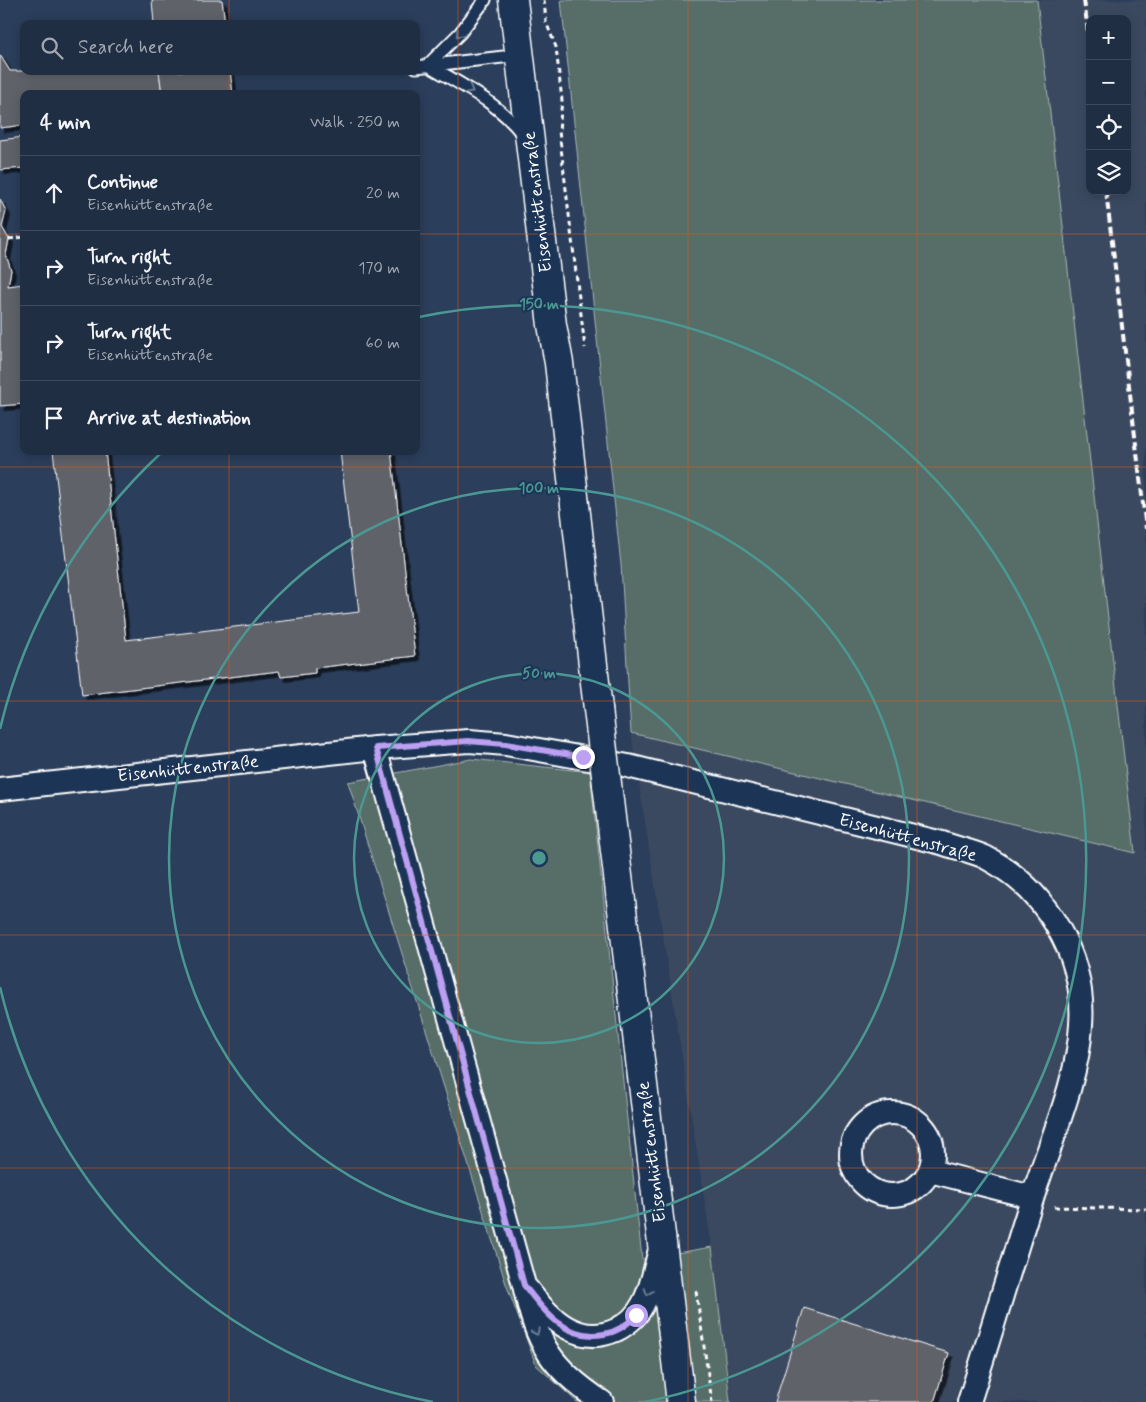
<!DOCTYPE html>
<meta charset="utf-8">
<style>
body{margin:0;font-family:Mynerve,sans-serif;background:#28364b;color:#f1f3f6}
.controls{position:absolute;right:15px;top:15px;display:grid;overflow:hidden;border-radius:10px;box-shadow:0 2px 12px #0003}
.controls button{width:45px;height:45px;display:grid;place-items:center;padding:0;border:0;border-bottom:1px solid #3d4a5d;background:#202e44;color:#f1f3f6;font:25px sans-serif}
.stop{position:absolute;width:15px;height:15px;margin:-11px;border:4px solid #bca0f2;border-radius:50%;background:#fff}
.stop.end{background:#bca0f2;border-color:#fff;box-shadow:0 1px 5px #0008}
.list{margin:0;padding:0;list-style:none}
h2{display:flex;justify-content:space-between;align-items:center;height:65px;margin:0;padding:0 20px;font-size:21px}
h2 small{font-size:16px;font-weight:400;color:#a2a8b2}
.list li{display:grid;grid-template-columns:32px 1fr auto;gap:15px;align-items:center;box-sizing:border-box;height:75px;padding:0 20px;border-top:1px solid #3d4a5d}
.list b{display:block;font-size:19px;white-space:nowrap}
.list p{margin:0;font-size:16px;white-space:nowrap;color:#a2a8b2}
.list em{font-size:16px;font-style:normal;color:#a2a8b2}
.icon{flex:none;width:28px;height:28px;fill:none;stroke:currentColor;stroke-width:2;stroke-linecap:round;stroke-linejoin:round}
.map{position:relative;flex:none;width:1146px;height:1402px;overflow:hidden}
.search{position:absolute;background:#202e44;box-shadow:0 2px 12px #0003;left:20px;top:20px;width:400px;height:55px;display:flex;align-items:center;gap:12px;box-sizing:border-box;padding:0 18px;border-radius:10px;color:#a2a8b2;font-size:19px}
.panel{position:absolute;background:#202e44;box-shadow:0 2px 12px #0003;left:20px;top:90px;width:400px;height:365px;border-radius:10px}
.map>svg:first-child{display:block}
.built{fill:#3b4960;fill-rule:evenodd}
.green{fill:#566d68;stroke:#aab6b4}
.building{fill:#61626b;stroke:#fff;filter:url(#shadow)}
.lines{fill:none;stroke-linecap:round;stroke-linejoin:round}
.service-casing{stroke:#fff;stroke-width:15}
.minor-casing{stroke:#fff;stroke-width:26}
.tertiary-casing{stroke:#fff;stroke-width:31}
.path{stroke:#fff;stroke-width:3;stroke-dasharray:5 4;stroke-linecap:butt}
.service{stroke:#1d3557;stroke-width:11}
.minor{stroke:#1d3557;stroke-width:22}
.tertiary{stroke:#1d3557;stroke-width:28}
.rail{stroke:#fff;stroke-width:4;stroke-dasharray:8 4;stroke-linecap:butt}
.tertiary-bridge-casing{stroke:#fff;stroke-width:31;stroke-linecap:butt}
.tertiary-bridge{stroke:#1d3557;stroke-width:28}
.oneway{stroke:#6c7c92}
.route{stroke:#bca0f2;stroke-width:6}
.grid{fill:none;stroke:#e8590c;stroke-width:1;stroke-opacity:0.55}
.ring{fill:none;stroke:#4b9892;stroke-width:2.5}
.labels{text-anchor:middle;stroke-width:4;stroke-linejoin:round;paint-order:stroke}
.street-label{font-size:18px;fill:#fff;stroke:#1d3557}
.centre{fill:#4b9892;stroke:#1d3557;stroke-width:2.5}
.ring-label{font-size:15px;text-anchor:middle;font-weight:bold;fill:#4b9892;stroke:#1d3557;stroke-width:4;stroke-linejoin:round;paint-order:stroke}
</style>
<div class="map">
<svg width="1146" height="1402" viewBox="0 0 1146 1402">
<defs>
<filter id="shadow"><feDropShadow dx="4.5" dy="4.5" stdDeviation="0" flood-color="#0009"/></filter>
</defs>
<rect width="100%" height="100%" fill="#2b3e5b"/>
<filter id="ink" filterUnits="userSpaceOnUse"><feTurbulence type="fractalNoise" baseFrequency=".02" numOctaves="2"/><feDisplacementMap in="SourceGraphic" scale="10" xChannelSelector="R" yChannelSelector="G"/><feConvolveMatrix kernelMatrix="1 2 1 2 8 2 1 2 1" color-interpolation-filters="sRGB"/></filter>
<g filter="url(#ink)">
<path class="built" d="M1037,0h109v1402h-416l-18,-155 -81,-514 503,119zM1090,19h37v172h-37z"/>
<g class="green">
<polygon points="561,0 1037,0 1135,853 631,733 621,565"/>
<polygon points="471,759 590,772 642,1259 712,1247 730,1402 577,1402 536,1365 506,1284 348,782"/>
</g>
<g class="building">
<polygon points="152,0 222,0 225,24 154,24"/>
<polygon points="0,55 10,71 159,71 162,94 24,94 24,125 0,128"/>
<polygon points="159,71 230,71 233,94 162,94"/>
<polygon points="24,137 24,168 0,170 0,140"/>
<polygon points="0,199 6,211 2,227 9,239 6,255 11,270 8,286 24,284 24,404 0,406"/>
<polygon points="53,451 105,451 126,640 359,612 340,451 391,451 415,656 315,668 315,673 281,677 279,671 82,695"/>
<polygon points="804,1308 949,1353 934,1402 775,1402"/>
</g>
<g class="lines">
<g class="service-casing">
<g id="service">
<path d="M485,0l-25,33 -32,32c35,21 71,38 95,70"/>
<polyline points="416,67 520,55"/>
</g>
</g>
<g class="minor-casing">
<g id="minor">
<path d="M375,748l149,537c13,60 27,83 78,117"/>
<path d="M0,789l375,-41 94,-7 37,3 122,22 314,77c13,5 30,8 43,14 61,32 101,99 96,168 -3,56 -31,117 -48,171 -22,68 -42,137 -64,206"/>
<circle cx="892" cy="1154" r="41"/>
<polyline points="930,1171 1032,1197"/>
<path d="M528,1290c21,28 50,57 88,40 12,-6 21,-14 27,-26 9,-16 12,-37 17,-54"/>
</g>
</g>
<g class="tertiary-casing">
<g id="tertiary">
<polyline points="513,0 552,325 559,363 598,709"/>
<polyline points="607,784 681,1402"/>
</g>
</g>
<g class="path">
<polyline points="544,0 546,22 556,47 560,83 562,100 559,131 585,348"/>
<polyline points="9,239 24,237"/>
<polyline points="1054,1207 1146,1209"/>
<polyline points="696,1291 712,1402"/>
</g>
<use href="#service" class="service"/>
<use href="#minor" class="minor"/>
<use href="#tertiary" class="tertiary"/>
<g class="rail">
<polyline points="1084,0 1090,48"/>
<polyline points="1106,191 1146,529"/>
</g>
<g class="tertiary-bridge-casing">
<polyline id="tertiary-bridge" points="598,709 607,784"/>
</g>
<use href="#tertiary-bridge" class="tertiary-bridge"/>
</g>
<defs><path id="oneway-chevron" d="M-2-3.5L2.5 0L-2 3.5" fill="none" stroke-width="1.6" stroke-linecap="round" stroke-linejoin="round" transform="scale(1.25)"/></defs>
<g class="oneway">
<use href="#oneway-chevron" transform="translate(459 34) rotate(133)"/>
<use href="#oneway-chevron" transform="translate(470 90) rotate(31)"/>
<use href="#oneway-chevron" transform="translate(648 1292) rotate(109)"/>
<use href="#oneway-chevron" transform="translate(536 1332) rotate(66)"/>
</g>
</g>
<g class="lines" filter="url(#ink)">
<path class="route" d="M583,757l-77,-13 -38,-3 -92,7 148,537c20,27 43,56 80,49 13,-2 24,-10 32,-19"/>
</g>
<path class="grid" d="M229,0v24M458,0v1402M688,0v1402M917,0v1402M229,71v23M0,234h24M416,234h730M229,451v951M0,467h1146M0,701h1146M0,935h1146M0,1168h1146"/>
<g class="ring">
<circle cx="539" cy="858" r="185"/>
<circle cx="539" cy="858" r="370"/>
<path d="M433 1402A554 554 0 0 1 0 987M0 729A554 554 0 0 1 161 453M419 317A554 554 0 1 1 645 1402"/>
</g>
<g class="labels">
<g class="street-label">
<text transform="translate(537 202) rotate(-97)" y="6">Eisenhüttenstraße</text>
<text transform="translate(188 768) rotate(-6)" y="6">Eisenhüttenstraße</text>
<text transform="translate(908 837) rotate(15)" y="6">Eisenhüttenstraße</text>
<text transform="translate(651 1152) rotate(-97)" y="6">Eisenhüttenstraße</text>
</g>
</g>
<circle cx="539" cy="858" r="8" class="centre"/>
<g class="ring-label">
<text x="539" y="309">150 m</text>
<text x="539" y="493">100 m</text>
<text x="539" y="678">50 m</text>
</g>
</svg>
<div class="controls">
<button>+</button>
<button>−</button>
<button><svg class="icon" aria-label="locate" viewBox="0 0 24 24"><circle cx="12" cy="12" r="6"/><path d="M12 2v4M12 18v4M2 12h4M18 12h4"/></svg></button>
<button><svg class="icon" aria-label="layers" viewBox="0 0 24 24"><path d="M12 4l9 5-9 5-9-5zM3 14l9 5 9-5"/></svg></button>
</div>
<div class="stop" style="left:636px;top:1315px"></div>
<div class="stop end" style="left:583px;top:757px"></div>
<div class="search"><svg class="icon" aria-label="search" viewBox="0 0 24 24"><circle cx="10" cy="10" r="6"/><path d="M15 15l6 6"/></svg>Search here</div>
<section class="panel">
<h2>4 min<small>Walk · 250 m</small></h2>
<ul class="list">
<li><svg class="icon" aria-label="ahead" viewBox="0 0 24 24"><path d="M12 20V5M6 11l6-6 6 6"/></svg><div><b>Continue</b><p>Eisenhüttenstraße</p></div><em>20 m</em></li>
<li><svg class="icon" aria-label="right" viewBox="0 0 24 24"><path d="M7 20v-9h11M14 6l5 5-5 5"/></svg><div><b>Turn right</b><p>Eisenhüttenstraße</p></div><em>170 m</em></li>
<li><svg class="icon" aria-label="right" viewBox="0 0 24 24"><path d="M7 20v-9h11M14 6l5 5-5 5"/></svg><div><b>Turn right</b><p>Eisenhüttenstraße</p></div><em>60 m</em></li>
<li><svg class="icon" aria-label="arrive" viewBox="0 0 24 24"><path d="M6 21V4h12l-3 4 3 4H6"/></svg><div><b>Arrive at destination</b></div></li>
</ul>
</section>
</div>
